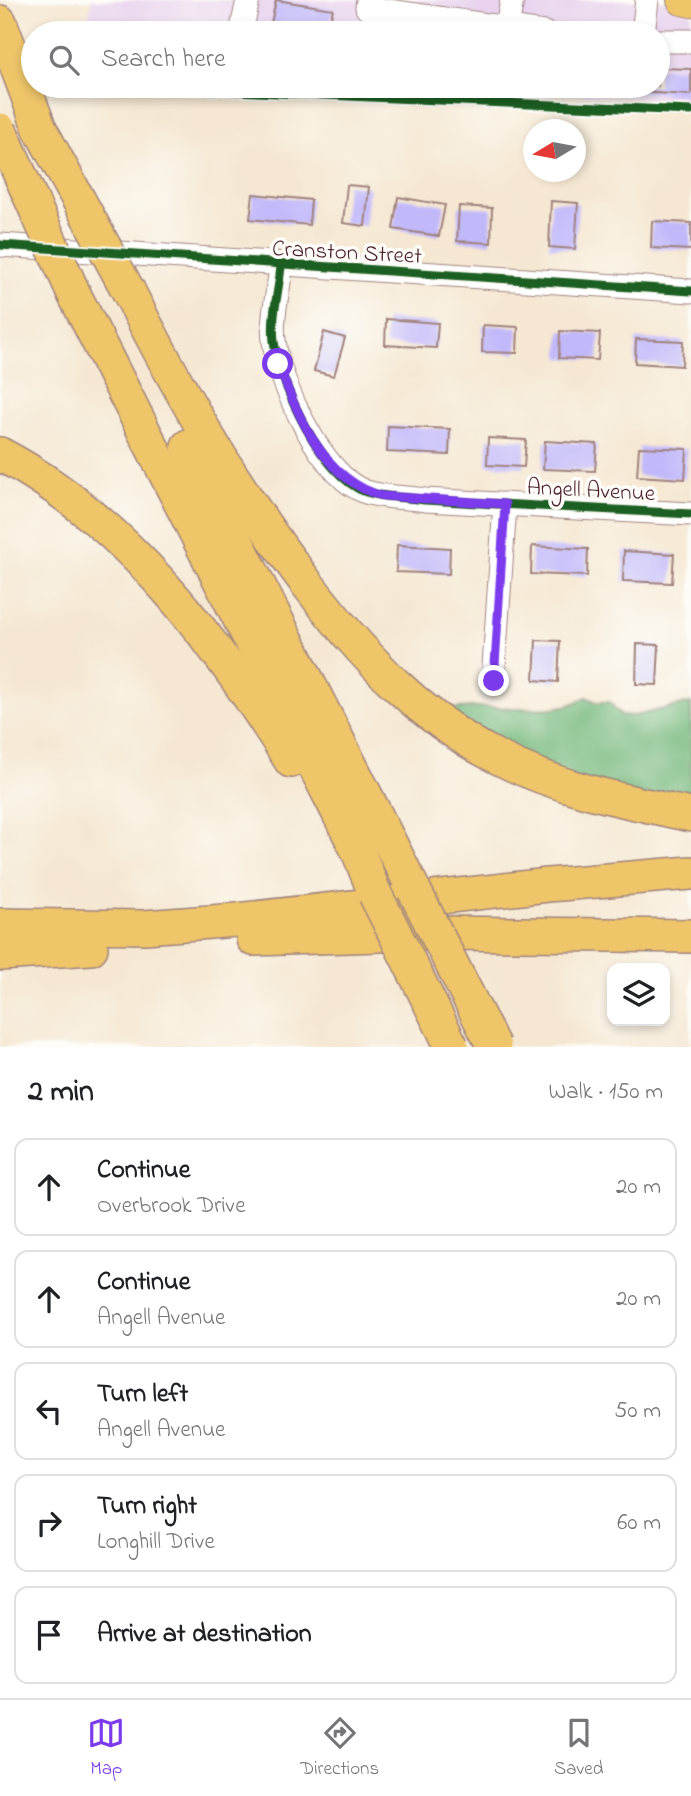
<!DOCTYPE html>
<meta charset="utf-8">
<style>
body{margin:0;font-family:"Indie Flower",sans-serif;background:#f2f2f2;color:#202124}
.controls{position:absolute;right:21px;bottom:21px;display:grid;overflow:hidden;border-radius:14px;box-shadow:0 4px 10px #0003}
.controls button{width:63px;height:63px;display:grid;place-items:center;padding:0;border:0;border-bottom:2px solid #e0e0e0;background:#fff;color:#202124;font:35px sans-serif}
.compass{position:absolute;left:523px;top:119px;width:63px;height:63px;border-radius:50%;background:#fff;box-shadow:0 4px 10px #0003;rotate:260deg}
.stop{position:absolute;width:21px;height:21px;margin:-16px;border:5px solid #7c3aed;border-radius:50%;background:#fff}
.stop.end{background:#7c3aed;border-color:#fff;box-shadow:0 2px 7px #0008}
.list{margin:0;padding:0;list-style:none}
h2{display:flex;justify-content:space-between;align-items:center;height:91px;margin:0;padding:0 28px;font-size:30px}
h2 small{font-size:23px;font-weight:400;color:#757577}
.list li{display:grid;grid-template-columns:46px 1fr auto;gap:21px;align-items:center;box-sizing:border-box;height:98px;margin:0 14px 14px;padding:0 14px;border:2px solid #e0e0e0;border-radius:14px}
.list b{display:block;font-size:26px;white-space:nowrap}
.list p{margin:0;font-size:23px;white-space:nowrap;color:#757577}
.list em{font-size:23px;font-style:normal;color:#757577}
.icon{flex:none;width:38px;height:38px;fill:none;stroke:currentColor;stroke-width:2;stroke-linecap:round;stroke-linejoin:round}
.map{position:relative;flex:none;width:691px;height:1047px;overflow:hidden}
.search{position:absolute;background:#fff;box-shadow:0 4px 10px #0003;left:21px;right:21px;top:21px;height:77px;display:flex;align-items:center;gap:18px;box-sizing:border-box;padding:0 24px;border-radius:38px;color:#757577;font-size:26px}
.sheet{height:651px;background:#fff}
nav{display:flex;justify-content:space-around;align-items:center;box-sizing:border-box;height:98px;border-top:2px solid #e0e0e0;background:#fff;font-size:19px;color:#757577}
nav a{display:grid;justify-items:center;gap:4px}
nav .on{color:#7c3aed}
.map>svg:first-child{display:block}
.built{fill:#e8d2ee}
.forest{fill:#74b87c;stroke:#5f6c54;stroke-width:2}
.building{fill:#c1b8fa}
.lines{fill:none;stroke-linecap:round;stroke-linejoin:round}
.minor-casing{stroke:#a0837e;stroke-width:25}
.major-casing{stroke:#a0837e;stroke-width:32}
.highway-casing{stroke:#a0837e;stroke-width:36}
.minor{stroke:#fff;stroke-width:23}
.major{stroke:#eec569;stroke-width:30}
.highway{stroke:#eec569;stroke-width:33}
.highway-bridge-casing{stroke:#a0837e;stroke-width:36;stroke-linecap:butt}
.highway-bridge{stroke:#eec569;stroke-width:33}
.cycleway-casing{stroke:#fdfcf7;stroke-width:13}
.cycleway{stroke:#1b5e20;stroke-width:9}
.route{stroke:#7c3aed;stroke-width:9}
.labels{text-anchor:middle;stroke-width:7;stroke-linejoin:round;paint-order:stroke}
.street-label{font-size:23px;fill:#4a1f2b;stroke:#fdfcf7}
</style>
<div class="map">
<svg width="691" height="1047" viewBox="0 0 691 1047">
<rect width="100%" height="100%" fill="#fdfcf7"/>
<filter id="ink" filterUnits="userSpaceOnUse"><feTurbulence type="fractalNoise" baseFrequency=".0143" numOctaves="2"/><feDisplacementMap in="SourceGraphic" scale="14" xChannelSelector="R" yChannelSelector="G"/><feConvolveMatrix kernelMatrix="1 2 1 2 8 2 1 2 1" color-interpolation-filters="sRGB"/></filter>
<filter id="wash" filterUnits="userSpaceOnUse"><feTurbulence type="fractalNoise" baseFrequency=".00686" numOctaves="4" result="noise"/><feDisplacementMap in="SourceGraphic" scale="28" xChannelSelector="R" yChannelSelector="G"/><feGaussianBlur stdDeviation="1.57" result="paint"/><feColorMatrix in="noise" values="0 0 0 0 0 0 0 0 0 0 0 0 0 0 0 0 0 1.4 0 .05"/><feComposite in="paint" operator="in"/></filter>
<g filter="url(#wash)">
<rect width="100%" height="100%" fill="#f5e7d1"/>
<polygon class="built" points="92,0 691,0 691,101 416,86 658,86 658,33 86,33"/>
<path class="forest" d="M586,697l10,5h13l12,13 13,1 57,-13v112l-130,-34 -121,-70c12,-2 25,-4 38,-4 32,-1 82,9 108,-10z"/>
<g id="blocks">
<g class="building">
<polygon points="276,0 333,9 327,33 269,33"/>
<polygon points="658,68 691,69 691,95 559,88 658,86"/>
<polygon points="347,185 369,187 365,226 343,223"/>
<polygon points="253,194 311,200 309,225 250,219"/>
<polygon points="398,197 445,205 439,236 393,229"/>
<polygon points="551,201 578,203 575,249 549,247"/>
<polygon points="459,206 492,208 491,243 457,241"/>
<polygon points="652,221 691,223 691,250 651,248"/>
<polygon points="386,319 438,323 436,348 385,345"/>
<polygon points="483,325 518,327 517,353 482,352"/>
<polygon points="560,331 600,333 598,360 559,358"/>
<polygon points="324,332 345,338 334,376 314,371"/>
<polygon points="636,339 683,341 682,366 635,363"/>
<polygon points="388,426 450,429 449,455 387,452"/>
<polygon points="488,438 526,440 524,467 487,465"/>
<polygon points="545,441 597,444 595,471 543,469"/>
<polygon points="639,447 687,449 685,479 637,476"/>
<polygon points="397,545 450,548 449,574 396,572"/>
<polygon points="532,546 588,549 587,576 531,574"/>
<polygon points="624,551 674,554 672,583 623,581"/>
<polygon points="536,640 560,641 558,682 534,680"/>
<polygon points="637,644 659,645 657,685 636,684"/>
</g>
</g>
</g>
<g filter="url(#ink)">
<use href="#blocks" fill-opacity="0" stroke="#a0837e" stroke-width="2"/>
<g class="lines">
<g class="minor-casing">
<g id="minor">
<polyline points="368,0 367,8 544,33"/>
<polyline points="507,28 512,0"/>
<polyline points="241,33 248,0"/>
<polyline points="643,33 647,0"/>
<polyline points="658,41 691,41"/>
<polyline points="0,245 691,291"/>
<path d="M281,266c-2,25 -10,49 -7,75 5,43 49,137 92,151 19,6 40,5 59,8l266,14"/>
<polyline points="493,681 505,504"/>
</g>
</g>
<g class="major-casing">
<polyline id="major" points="682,0 691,2"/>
</g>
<g class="highway-casing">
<g id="highway">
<polyline points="0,22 40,129"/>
<path d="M129,292c54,107 112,207 186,302 52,66 108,126 184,164 61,31 126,43 192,57"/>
<polyline points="75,296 358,851 375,894"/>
<polyline points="188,446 414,890"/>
<path d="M0,454c128,67 216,187 291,307"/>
<polyline points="0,925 144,927 237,920 548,885 691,873"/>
<polyline points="253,939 446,933 691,936"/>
<polyline points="0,954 91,948"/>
</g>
</g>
<use href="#minor" class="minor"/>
<use href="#major" class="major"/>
<use href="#highway" class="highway"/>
<g class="highway-bridge-casing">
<g id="highway-bridge">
<polyline points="40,129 129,292"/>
<polyline points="0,130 75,296"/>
<polyline points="414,890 494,1047"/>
<polyline points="375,894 452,1047"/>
</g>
</g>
<use href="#highway-bridge" class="highway-bridge"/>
<g class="cycleway-casing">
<g id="cycleway">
<polyline points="118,86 691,111"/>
<polyline points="0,245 691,291"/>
<path d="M281,266c-2,25 -10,49 -7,75 5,43 49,137 92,151 19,6 40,5 59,8l266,14"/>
</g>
</g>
<use href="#cycleway" class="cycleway"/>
</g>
</g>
<g class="lines" filter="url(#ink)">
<path class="route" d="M278,364c19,51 47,118 105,132l122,8 -11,177"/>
</g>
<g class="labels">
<g class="street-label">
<text transform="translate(347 251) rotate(3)" y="8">Cranston Street</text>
<text transform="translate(591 489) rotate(3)" y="8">Angell Avenue</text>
</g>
</g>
</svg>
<div class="controls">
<button><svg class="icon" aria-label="layers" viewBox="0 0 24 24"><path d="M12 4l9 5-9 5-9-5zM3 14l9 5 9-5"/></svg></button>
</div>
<svg class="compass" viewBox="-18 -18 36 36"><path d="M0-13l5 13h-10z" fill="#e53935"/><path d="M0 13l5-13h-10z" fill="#757577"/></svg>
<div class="stop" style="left:278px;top:364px"></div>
<div class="stop end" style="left:494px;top:681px"></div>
<div class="search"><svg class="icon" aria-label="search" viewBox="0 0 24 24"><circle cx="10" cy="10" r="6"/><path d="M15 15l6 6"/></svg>Search here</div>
</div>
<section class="sheet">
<h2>2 min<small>Walk · 150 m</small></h2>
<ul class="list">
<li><svg class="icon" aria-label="ahead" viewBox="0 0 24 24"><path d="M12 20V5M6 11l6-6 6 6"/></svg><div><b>Continue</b><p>Overbrook Drive</p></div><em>20 m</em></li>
<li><svg class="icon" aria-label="ahead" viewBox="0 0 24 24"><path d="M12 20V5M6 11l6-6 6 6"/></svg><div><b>Continue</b><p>Angell Avenue</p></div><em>20 m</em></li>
<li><svg class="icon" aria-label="left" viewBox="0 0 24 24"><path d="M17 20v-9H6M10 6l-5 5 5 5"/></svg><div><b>Turn left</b><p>Angell Avenue</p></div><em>50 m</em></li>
<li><svg class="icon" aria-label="right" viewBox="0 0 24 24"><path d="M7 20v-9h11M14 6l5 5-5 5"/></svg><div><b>Turn right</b><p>Longhill Drive</p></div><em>60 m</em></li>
<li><svg class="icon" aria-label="arrive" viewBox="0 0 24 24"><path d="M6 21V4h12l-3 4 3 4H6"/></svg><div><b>Arrive at destination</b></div></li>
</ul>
</section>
<nav>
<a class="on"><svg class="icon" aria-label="map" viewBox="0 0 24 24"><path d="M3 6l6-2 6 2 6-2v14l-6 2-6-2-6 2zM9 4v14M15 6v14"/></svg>Map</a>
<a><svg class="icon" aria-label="directions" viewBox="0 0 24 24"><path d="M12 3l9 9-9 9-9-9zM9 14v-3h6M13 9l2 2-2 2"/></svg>Directions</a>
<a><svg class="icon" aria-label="saved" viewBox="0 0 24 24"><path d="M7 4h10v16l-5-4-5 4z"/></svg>Saved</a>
</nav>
